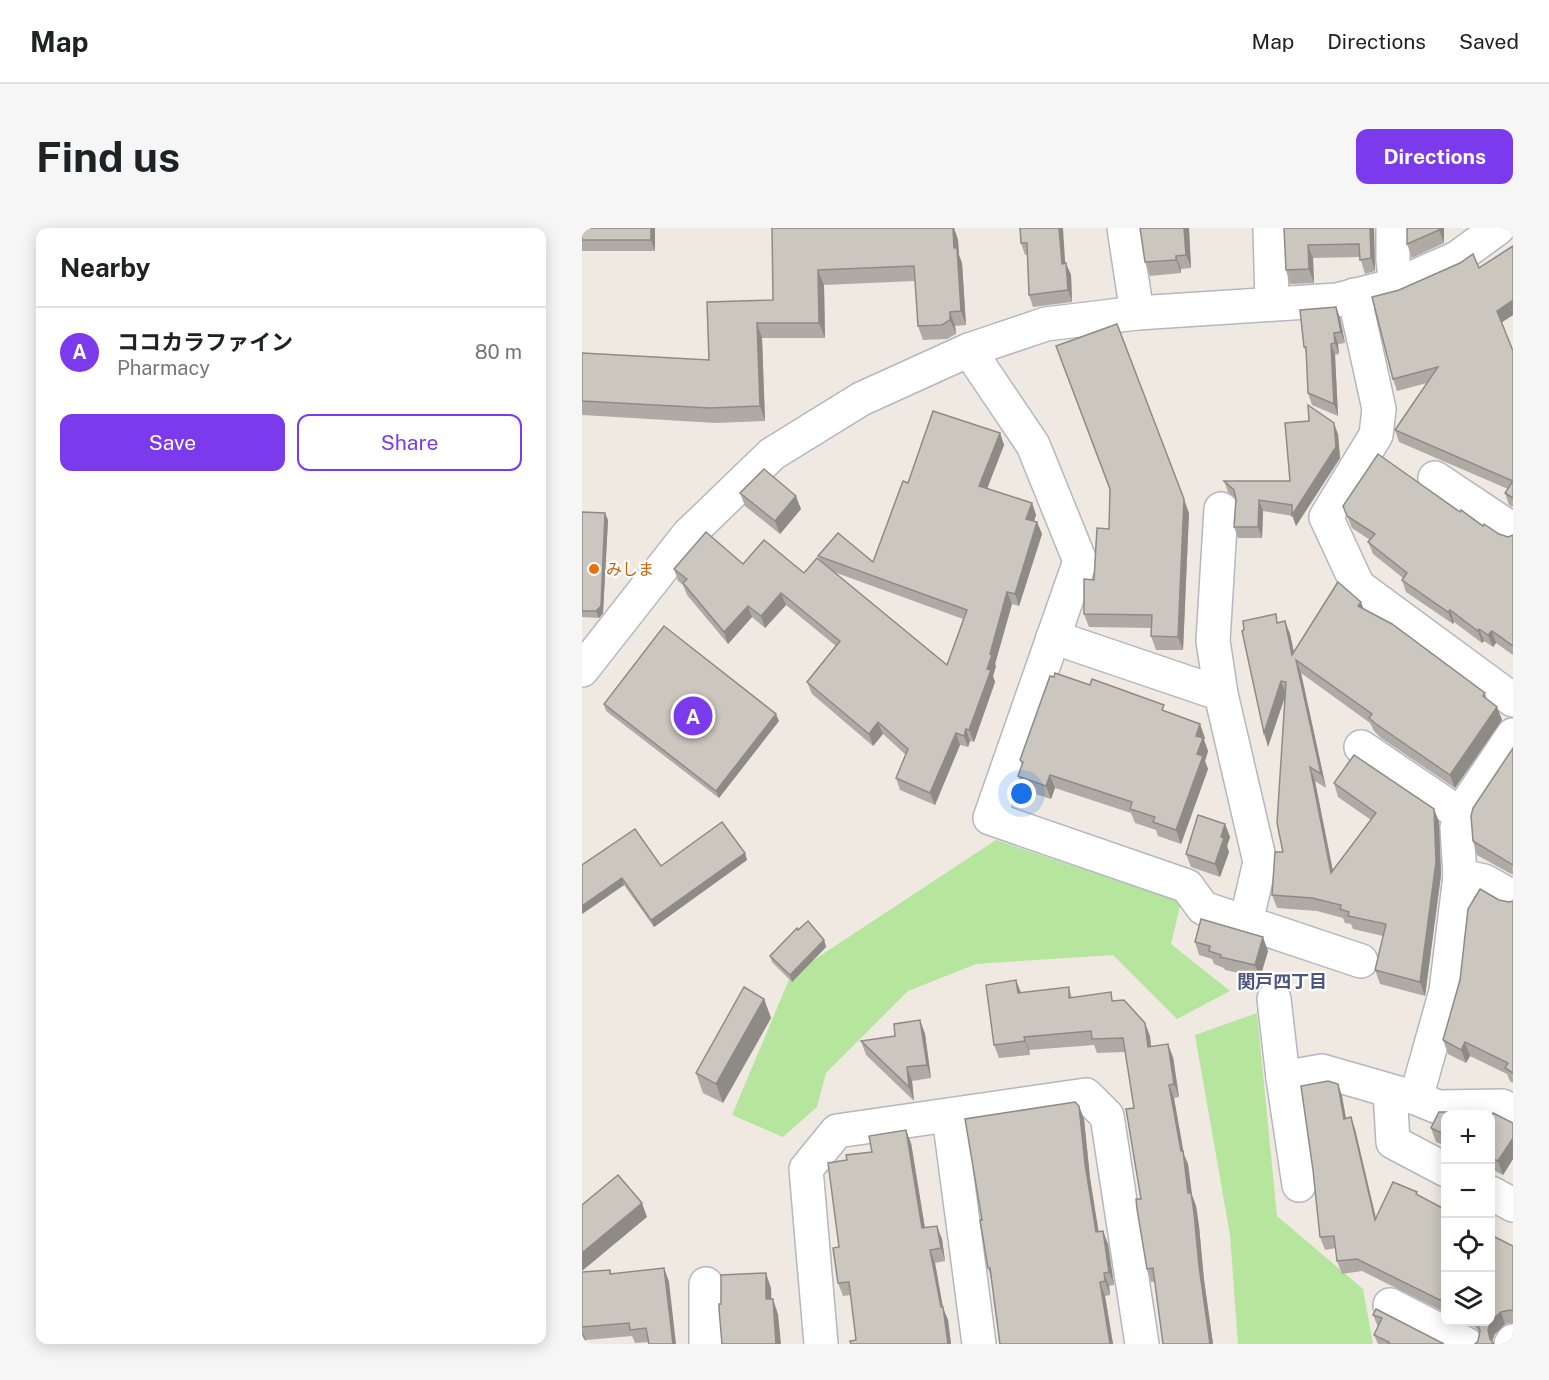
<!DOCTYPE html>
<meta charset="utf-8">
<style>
body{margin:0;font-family:"Public Sans","Noto Sans JP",sans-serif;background:#f6f6f6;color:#202124}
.controls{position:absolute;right:18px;bottom:18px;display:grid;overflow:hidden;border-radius:12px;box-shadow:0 3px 15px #0003}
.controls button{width:54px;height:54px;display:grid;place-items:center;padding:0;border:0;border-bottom:2px solid #e0e0e0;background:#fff;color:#202124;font:30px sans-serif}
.you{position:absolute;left:440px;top:566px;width:21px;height:21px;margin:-15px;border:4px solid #fff;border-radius:50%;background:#1a73e8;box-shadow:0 0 0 9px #1a73e833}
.badge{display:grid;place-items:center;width:39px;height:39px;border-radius:50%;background:#7c3aed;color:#fff;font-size:20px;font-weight:700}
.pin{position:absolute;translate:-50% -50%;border:3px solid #fff;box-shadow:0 2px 6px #0006}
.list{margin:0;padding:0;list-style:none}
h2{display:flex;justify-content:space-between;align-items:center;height:78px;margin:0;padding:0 24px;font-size:26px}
h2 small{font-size:20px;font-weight:400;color:#757577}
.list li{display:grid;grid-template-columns:39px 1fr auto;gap:18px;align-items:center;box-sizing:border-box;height:90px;padding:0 24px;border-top:2px solid #e0e0e0}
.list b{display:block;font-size:22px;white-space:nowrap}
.list p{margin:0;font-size:20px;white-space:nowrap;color:#757577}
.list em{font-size:20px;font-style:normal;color:#757577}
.actions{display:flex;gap:12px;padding:18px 24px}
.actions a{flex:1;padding:14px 0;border:2px solid #7c3aed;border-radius:12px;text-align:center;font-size:21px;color:#7c3aed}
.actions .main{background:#7c3aed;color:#fff}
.icon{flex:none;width:33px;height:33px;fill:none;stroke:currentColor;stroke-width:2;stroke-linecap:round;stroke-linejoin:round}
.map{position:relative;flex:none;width:931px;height:1116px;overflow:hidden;border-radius:12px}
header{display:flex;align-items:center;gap:36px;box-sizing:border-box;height:84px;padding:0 30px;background:#fff;border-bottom:2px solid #e0e0e0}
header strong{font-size:28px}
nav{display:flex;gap:33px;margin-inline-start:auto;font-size:21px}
.intro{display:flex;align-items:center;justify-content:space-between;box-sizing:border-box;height:144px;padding:0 36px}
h1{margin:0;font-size:42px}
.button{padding:15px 27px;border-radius:12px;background:#7c3aed;color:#fff;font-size:21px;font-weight:700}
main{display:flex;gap:36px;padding:0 36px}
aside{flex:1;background:#fff;border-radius:12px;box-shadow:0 3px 15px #0003}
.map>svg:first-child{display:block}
.green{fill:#b6e59e}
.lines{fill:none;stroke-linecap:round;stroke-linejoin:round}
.minor-casing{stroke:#b4b7c1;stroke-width:36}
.minor{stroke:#fff;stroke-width:33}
.wall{fill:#afaba4;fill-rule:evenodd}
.shaded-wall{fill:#8e8b86}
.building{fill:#cbc7bf;stroke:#8e8b86;stroke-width:1.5}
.food-dot{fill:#e8710a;stroke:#fff;stroke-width:2}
.labels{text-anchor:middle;stroke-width:4.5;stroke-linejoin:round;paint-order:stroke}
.food-label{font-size:16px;fill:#c56008;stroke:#fff;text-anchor:start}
.neighbourhood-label{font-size:18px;font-weight:bold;fill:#4d5680;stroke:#fff}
</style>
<header>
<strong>Map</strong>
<nav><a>Map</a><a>Directions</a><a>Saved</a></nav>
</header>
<div class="intro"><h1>Find us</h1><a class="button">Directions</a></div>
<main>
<aside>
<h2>Nearby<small></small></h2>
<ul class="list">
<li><span class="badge">A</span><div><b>ココカラファイン</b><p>Pharmacy</p></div><em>80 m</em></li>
</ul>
<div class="actions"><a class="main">Save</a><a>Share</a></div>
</aside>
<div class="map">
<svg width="931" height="1116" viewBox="0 0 931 1116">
<rect width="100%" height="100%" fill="#efe9e1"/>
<g class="green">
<polygon points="414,612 599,674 589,716 648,763 595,791 531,727 394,736 326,763 244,845 235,879 201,909 150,887 209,747"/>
<polygon points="675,785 695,988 781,1061 791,1116 656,1116 648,1007 613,807"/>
</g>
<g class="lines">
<g class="minor-casing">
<g id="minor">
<polyline points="542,0 555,85"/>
<polyline points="688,0 690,76"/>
<polyline points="811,0 811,32 814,57"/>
<polyline points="772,67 797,181 794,207 744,289 776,358 931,472"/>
<polyline points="387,122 451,217 498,333 408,590 605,658 621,680 779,733"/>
<polyline points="853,250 931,302"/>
<polyline points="639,281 631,413 639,466 678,634 664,694"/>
<polyline points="471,409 639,466"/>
<polyline points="0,442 106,307 190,226 279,171 387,122 464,96 555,85 755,72 814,57 875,30 916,0"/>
<polyline points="779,519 878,586"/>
<polyline points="878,648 902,653 931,669"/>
<polyline points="692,771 701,850 717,957"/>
<polyline points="701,850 740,843 834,870 864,763 878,648 875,600 878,586 931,507"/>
<polyline points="808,863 811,914 864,942"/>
<polyline points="834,870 856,879 920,878 931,883"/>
<polyline points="367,888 397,1116"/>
<polyline points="909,965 931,977"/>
<polyline points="124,1056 124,1116"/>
<polyline points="808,1077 884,1116"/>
<polyline points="239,1116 224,941 255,903 504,867 525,888 560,1116"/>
<polyline points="929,1116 931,1113"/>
</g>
</g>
<use href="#minor" class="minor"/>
</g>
<g class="wall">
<rect x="0" y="0" width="73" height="23"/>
<polygon points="190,0 372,0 376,12 377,27 380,35 384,97 373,98 374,106 365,111 341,112 336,98 333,53 242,57 243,110 180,110 183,193 134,195 0,187 0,125 127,132 191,72"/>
<polygon points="438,0 483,35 489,47 490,74 451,79 447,67 445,27 443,27 439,15"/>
<polygon points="558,0 607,0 609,40 599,41 599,45 568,48 563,34"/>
<polygon points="702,0 792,0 793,43 783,46 778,29 731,30 732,55 708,56 704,42"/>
<polygon points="862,0 862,15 830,30 825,16"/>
<polygon points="931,18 931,87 919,94 931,123 931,279 927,277 923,265 926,261 817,214 813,202 845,155 815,163 811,151 897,40"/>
<polygon points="754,79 758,90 763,115 756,116 757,126 753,127 756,188 730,177 726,165 724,125 722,119"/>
<path d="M418,205l4,12 -17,43 45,15 4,12 -2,6 3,1 5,12 -23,72 -7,-2 -17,60 1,2 -3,10 2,6 -21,60 -4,-1 -2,6 -8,-2 -25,60 -35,-15 -4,-12 10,-23 -23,-21 -10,12 -61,-52 -5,-12 29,-36 -50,-41 -21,23 -13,-11 -24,27 -41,-49 -4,-10 -5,-4 -4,-12 69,-5 61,9 16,-13 -2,-4 55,6 35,-79zM252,344l129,47 -16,46z"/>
<polygon points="756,206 758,230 714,298 711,288 681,283 680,310 656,310 652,299 654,271 646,264 642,253 708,253"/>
<polygon points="158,265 219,281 198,306 163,278"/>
<polygon points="761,278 878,284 917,306 926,309 931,307 931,427 914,415 911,419 902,413 900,415 872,394 871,396 824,364 820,352 821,350 791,326 786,314 788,312 770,300"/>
<polygon points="0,284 26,292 21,385 17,390 0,389"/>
<polygon points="607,285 601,422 574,422 569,408 570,400 507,399 502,386 512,352"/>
<polygon points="782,381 903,465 905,471 915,479 920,492 873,560 799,510 792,503 788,495 719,445 744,560 733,553 750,643 789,592 756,569 752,555 852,581 857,594 859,647 843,768 798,756 793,742 801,708 771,701 769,696 763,695 761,690 735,683 695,680 690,667 701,624 703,467 686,519 703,393 708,406 712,424"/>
<polygon points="22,476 197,493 137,570 24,483"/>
<polygon points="584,484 623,510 622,512 626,523 623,533 626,541 599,616 576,608 574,602 553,595 549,585 473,560 469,571 441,562 436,548 440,537 438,532"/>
<polygon points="931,520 931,647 895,627 891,613"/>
<polygon points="643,596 648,609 645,618 647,624 638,649 609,639 604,626"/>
<polygon points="163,625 165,632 72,699 42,657 0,686 0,637 79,638"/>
<polygon points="917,672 927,674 931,673 931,855 928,853 925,846 888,828 884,835 866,826 861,812"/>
<polygon points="216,702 242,712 244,719 210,754 190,734 188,728"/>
<polygon points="613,714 686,723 678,750 643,742 642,740 632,736 630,731 617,727"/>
<polygon points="434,752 439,765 487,759 490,770 532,773 568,808 569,818 591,829 597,869 592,870 602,927 606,936 610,967 614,978 617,998 622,1052 631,1116 581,1116 573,1054 569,1054 565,1041 552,880 543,824 515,825 512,817 447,822 448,827 417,830 412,817"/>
<polygon points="182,771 189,790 141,875 121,865 114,845"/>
<polygon points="338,792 343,806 349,850 330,853 332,873 284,827 279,813 313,808"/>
<polygon points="756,856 760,868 764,890 773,901 794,990 836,968 864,982 864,1085 780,1043 760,1046 755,1033 754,1020 743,1022 738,1009"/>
<polygon points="497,878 502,891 508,950 516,1004 526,1016 532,1057 527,1058 528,1067 523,1068 531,1116 418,1116 409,1050 406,1040 400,992"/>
<polygon points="864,886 864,918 854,914 849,900"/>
<polygon points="909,891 931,895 931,931 921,947 909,941"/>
<polygon points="329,915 343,1000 360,1011 363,1033 353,1035 361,1080 366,1092 369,1116 269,1116 274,1112 269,1067 261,1068 256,1055 257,1019 265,932 290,924"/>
<polygon points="910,1008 931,1018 931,1095 923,1096 913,1106 896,1113 898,1104 893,1099 881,1094 909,1094"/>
<polygon points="82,1040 87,1054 67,1114 53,1115 50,1108 4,1112 0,1116 0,1044 28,1042 30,1046"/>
<polygon points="791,1087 862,1116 796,1116 792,1107 796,1099"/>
</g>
<g class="shaded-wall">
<polygon points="69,0 73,0 73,23 69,12"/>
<polygon points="368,0 372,0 376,12 377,27 380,35 384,97 379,83"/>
<polygon points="477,0 481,0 484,48 480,36"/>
<polygon points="602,0 607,0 609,40 604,27"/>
<polygon points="788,0 792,0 793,43 789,30"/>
<polygon points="857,0 862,0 862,15 857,2"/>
<polygon points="726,17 731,30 732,55 727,41"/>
<polygon points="594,28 599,41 599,45 594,32"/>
<polygon points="484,35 489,47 490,74 486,62"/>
<polygon points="236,42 242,57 243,110 237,95"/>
<polygon points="931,72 931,87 919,95 915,83"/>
<polygon points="754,79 758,90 763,115 759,104"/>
<polygon points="368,84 373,98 374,106 368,92"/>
<polygon points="175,95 180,110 183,193 178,178"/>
<polygon points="752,105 756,116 757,126 753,115"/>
<polygon points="749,116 753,127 756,188 752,176"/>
<polygon points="752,195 756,206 758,230 714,298 710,287"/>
<polygon points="418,205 422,217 402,269 397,258"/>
<polygon points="214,268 219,281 198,306 193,293"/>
<polygon points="602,271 607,285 601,422 596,409"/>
<polygon points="677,272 681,283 680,310 676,299"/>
<polygon points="450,275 454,287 449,303 444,291"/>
<polygon points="23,285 26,292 21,385 17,390 14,383"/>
<polygon points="455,294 460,306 437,378 433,366"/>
<polygon points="425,364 430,376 413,436 414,438 411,448 413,454 392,514 387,502 405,441 408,426"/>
<polygon points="199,365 204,377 183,400 179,388"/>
<polygon points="779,374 784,387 776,378"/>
<polygon points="166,378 170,389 146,416 142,404"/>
<polygon points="868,382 872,394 871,396 866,384"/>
<polygon points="703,393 708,406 715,440 710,427"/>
<polygon points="897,401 902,413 900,415 896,403"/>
<polygon points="910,403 914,415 911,419 906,407"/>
<polygon points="714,432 719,445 744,560 739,546"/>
<polygon points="699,453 704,466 686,519 682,505"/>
<polygon points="915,479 920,492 873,560 868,547"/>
<polygon points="194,486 197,493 137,570 134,563"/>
<polygon points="296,494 301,506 291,518 287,506"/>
<polygon points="618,496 623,510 622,512 626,523 623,533 626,541 599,616 594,602 615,526 614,508"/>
<polygon points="384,501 388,513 386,519 382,508"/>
<polygon points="374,505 378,517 353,577 348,565"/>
<polygon points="728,539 733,553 754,658 749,645"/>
<polygon points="468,547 473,560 469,571 464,558"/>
<polygon points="852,581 857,594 859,647 843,768 838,754"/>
<polygon points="643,596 648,609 645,618 647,624 638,649 633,636 639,609"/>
<polygon points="163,625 165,632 72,699 69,692"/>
<polygon points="40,650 42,657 0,686 0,678"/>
<polygon points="681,709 686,723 678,750 673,737"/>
<polygon points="242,712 244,719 210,754 208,747"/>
<polygon points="434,752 439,765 436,765"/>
<polygon points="182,771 189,790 141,875 134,856"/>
<polygon points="338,792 343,806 349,850 345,837"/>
<polygon points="563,795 568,808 570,832 566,819"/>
<polygon points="442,809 447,822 448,827 443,813"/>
<polygon points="883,814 888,828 884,835 879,822"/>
<polygon points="586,816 591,829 597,869 592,856"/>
<polygon points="325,839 330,853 332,873 327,859"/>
<polygon points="756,856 760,868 766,903 762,891"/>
<polygon points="587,857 592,870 602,927 606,936 610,967 614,978 617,998 622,1052 631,1116 628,1116 606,965"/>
<polygon points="497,878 502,891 508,950 519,1018 514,1004 503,936"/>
<polygon points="769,889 773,901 797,1004 793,992"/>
<polygon points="324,902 329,915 345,1013 340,1000"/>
<polygon points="931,910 931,931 921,947 916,933"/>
<polygon points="60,975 65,989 0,1043 0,1025"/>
<polygon points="355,998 360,1011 363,1033 359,1020"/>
<polygon points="521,1003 526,1016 532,1057 527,1044"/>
<polygon points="348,1022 353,1035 361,1080 366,1092 369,1116 366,1116 359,1079"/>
<polygon points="82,1040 87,1054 94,1116 91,1116"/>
<polygon points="184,1045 189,1060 190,1087 184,1071"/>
<polygon points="522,1045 527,1058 528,1067 523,1053"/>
<polygon points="518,1054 523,1068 531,1116 528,1116"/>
<polygon points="191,1071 196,1086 199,1116 194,1116"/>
<polygon points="919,1084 923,1096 913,1106 910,1114 908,1111 906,1102 909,1093"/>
<polygon points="0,1102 4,1112 4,1116 1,1116"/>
</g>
<g class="building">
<rect x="0" y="0" width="69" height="12"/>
<polygon points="190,0 371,0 372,20 375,20 379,83 368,84 368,92 360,97 336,98 332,38 236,42 237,95 175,95 178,178 128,180 0,173 0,125 127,132 125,74 191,72"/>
<polygon points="438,0 477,0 480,36 484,35 486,62 447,67 445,15 439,15"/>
<polygon points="558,0 602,0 604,27 594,28 594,32 563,34"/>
<polygon points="702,0 788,0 789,30 778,32 777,16 726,17 727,41 704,42"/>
<polygon points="825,0 857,0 857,2 825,16"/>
<polygon points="931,18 931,72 915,83 931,123 931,270 923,265 931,253 813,202 856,139 811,151 790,69 817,62 878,35 891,26 897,40"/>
<polygon points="754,79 759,104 752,105 753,115 749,116 752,176 726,165 724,119 722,119 718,82"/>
<polygon points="535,96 602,271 596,409 569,408 570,387 502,386 502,351 512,352 515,300 527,301 528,261 474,118"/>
<polygon points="726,177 752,195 754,219 710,287 710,277 677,272 676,299 652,299 654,271 652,262 642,253 708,253 703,195 727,193"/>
<polygon points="351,183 418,205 397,258 450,275 444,291 455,294 433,366 425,364 408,426 410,427 405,441 409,442 387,502 384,501 382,508 374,505 348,565 314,550 326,521 296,494 287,506 225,454 258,413 199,365 179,388 166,378 142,404 101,355 105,351 92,341 124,304 161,336 182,312 222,345 235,330 365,437 385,382 236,328 256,305 291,334 321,253 326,255"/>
<polygon points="796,226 878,284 879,282 901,298 902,296 917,306 926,309 931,307 931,418 910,403 906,407 897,401 896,403 868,382 866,384 820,352 825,345 786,314 793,306 765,288 761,278"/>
<polygon points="182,241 214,268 193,293 158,265"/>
<polygon points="0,284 23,285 19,378 14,383 0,383"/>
<polygon points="756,354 779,374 776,378 810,396 903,465 901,468 915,479 868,547 794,496 787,490 790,486 714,432 739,546 728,539 749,645 794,585 752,555 772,527 852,581 854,634 838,754 793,742 804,696 766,688 767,684 758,681 759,677 730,670 690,667 693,624 701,624 695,595 704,454 699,453 682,505 660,403 662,402 661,393 694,386 695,395 703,393 710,427"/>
<polygon points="82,398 194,486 134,563 22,476"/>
<polygon points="473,445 508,457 510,451 582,477 580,482 618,496 614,508 621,510 615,526 621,528 594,602 571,594 573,589 548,581 550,574 468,547 464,558 436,548 441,534 438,532 468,448 472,449"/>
<polygon points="931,520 931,637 891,613 889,588 891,580"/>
<polygon points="616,587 643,596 639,609 642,610 633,636 604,626"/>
<polygon points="140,594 163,625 69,692 40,650 0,678 0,637 53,601 79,638"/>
<polygon points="898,661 917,672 927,674 931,673 931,845 923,840 926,835 883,814 879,822 861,812 878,752 886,681"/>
<polygon points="619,691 681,709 673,737 638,729 639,727 627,723 628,718 613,714"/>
<polygon points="226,693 242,712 208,747 188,728 215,700 216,702"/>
<polygon points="434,752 436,765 487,759 487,770 529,764 530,773 542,772 563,795 566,819 586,816 592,856 587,857 599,923 601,923 606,965 609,965 612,985 617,1038 628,1116 581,1116 571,1040 565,1041 555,981 554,971 559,971 544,881 552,880 541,810 510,811 509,803 442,809 443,813 412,817 404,757"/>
<polygon points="162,759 182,771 134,856 114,845"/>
<polygon points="338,792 345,837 325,839 327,859 279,813 313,808 312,796"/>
<polygon points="746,853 756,856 762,891 769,889 793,992 811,954 835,964 834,966 864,982 864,1075 775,1031 755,1033 752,1008 738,1009 731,942 719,858"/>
<polygon points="493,874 497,878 503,936 514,1004 521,1003 527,1044 522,1045 523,1053 518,1054 528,1116 418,1116 408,1040 406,1040 398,992 400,992 383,891"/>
<polygon points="857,884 885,884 890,886 864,886 864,907 849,900"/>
<polygon points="911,885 931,895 931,910 916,933 909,930 909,891"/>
<polygon points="324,902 340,1000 355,998 359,1020 348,1022 359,1079 361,1079 366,1116 269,1116 268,1113 274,1112 267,1054 256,1055 251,1020 257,1019 246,935 265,932 264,927 290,924 287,908"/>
<polygon points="36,947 60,975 0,1025 0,977"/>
<polygon points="909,1007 931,1018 931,1083 928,1082 919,1084 909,1093 906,1102 908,1111 912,1116 893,1116 896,1113 898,1103 895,1094 909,1094"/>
<polygon points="82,1040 91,1116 67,1116 64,1100 48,1102 47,1095 0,1099 0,1044 28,1042 28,1046"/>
<polygon points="184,1045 184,1071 191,1071 194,1116 140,1116 137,1081 137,1076 139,1076 139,1047"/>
<polygon points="794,1081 862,1116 806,1116 807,1114 792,1107 800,1090 791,1087"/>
</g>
<circle class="food-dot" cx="12" cy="341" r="6"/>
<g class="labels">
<g class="food-label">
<text x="24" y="347">みしま</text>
</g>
<g class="neighbourhood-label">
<text x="700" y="760">関戸四丁目</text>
</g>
</g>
</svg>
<div class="controls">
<button>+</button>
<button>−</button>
<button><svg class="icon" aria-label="locate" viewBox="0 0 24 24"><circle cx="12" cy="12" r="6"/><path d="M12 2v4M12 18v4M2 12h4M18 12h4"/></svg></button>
<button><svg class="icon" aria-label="layers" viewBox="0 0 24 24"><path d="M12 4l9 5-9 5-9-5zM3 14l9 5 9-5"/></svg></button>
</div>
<div class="you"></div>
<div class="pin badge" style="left:111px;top:488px">A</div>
</div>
</main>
